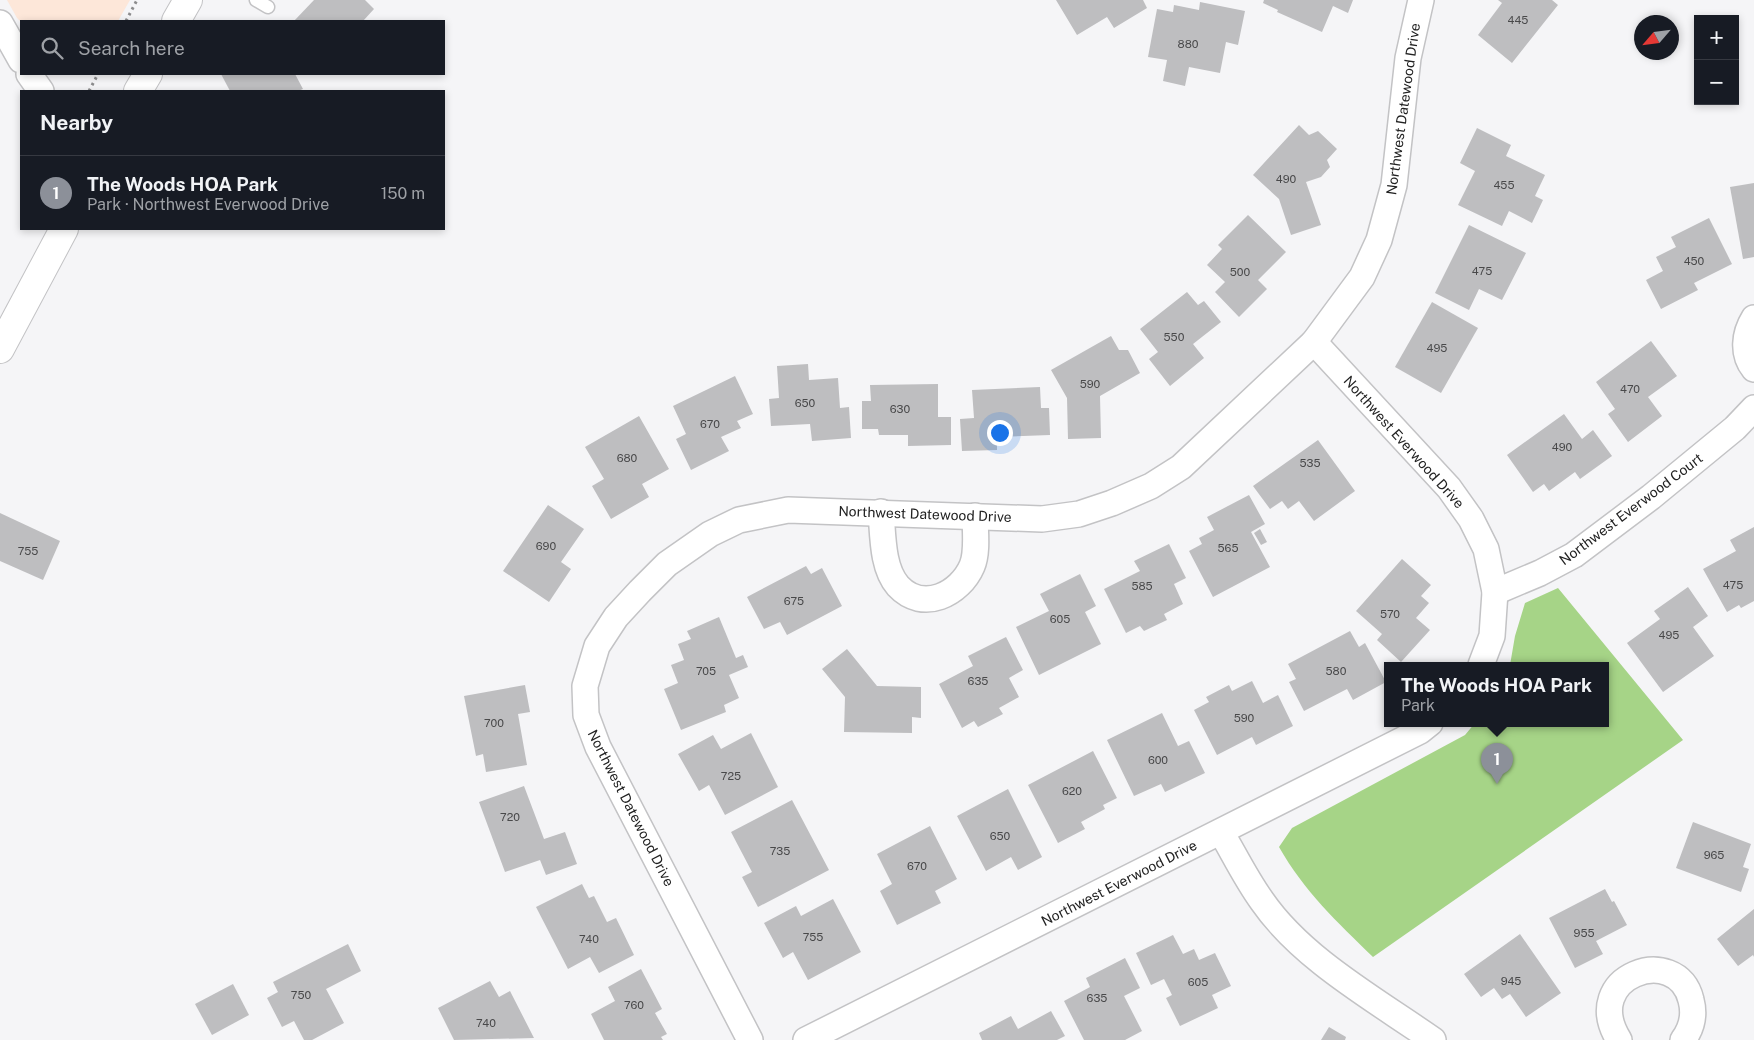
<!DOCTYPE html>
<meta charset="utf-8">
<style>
body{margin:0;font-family:"Public Sans",sans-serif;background:#242831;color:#f1f3f6}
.controls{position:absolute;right:15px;top:15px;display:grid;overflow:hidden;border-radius:0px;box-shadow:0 2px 8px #0003}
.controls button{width:45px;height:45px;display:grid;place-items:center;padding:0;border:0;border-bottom:1px solid #363941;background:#171b24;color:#f1f3f6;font:25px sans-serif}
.compass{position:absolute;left:1634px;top:15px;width:45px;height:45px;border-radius:50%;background:#171b24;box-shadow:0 2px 8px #0003;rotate:242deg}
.you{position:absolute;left:999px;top:432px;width:18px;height:18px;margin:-12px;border:4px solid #fff;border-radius:50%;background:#1a73e8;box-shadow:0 0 0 8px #1a73e833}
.badge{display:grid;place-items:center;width:32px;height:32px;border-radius:50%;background:#8c9099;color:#fff;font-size:16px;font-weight:700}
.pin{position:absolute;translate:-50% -41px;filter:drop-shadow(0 1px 2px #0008)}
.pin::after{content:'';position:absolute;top:26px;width:18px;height:15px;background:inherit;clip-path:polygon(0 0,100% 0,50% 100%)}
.popup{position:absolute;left:1384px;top:662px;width:225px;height:65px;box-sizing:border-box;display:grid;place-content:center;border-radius:0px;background:#171b24;filter:drop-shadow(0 1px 4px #0005);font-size:16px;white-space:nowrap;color:#9ea1a6}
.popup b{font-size:19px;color:#f1f3f6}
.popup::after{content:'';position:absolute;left:50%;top:100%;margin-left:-10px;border:10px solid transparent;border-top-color:#171b24}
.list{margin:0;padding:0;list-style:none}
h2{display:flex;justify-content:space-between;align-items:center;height:65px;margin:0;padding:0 20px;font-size:21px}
h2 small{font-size:16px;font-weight:400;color:#9ea1a6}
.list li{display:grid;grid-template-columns:32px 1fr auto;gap:15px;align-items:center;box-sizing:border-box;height:75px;padding:0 20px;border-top:1px solid #363941}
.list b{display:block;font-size:19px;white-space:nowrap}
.list p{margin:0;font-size:16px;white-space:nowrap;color:#9ea1a6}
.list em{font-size:16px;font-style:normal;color:#9ea1a6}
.icon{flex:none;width:28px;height:28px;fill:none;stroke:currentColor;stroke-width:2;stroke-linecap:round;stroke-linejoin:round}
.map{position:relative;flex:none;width:1754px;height:1040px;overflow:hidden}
.search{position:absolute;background:#171b24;box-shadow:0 2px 8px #0003;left:20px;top:20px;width:425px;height:55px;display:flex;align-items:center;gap:12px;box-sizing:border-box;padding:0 18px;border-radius:0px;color:#9ea1a6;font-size:19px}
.panel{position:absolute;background:#171b24;box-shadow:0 2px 8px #0003;left:20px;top:90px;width:425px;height:140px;border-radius:0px}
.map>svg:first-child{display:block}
.education{fill:#fde7d9}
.green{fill:#a6d487}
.building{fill:#bebec0}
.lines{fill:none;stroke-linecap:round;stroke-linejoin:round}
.service-casing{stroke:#c3c3c5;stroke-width:15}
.minor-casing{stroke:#c3c3c5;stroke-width:28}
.tertiary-casing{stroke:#c3c3c5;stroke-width:30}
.path{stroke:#8c8c8d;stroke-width:3;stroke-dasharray:2.5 4;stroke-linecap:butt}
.service{stroke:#fff;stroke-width:12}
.minor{stroke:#fff;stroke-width:25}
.tertiary{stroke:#fff;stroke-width:28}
.labels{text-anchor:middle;stroke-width:4.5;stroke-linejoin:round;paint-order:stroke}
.number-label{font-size:11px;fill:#49494a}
.street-label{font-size:14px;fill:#222;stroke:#fff}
</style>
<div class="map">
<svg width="1754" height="1040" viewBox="0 0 1754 1040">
<rect width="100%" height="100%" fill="#f5f5f7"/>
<polygon class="education" points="7,0 130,0 118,21 21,22 17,18"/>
<path class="green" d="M1558,588l125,152 -310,217c-36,-35 -69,-66 -94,-110l13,-19 173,-93 10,-12h131v-58h-96l5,-29 10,-33z"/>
<g class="building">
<polygon points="314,0 365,0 374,9 363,21 294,21"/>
<polygon points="1056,0 1143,0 1147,8 1114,28 1107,17 1077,35"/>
<polygon points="1264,0 1353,0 1348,13 1333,6 1322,32 1277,12 1278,10 1263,3"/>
<polygon points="1498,0 1552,0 1558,5 1512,63 1478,35 1502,3"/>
<polygon points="1200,2 1245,11 1238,45 1226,42 1220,73 1189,67 1185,86 1163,81 1167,60 1148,57 1157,9 1173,12 1174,5 1199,10"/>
<polygon points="221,74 295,74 303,89 298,91 230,91"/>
<polygon points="1299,125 1309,135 1318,131 1337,149 1327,160 1330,167 1321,177 1306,182 1321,225 1291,235 1279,199 1253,175"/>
<polygon points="1477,128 1511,145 1506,156 1545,175 1535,196 1543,200 1532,223 1509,211 1502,226 1458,205 1475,171 1460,163"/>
<polygon points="1754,183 1754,257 1743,259 1730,187"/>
<polygon points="1248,215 1286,252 1258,280 1267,289 1239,317 1215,292 1225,282 1207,265 1222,249 1218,245"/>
<polygon points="1709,218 1732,264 1694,283 1698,290 1661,309 1646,280 1663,271 1656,257 1676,247 1671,237"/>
<polygon points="1469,225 1526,253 1502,300 1479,289 1469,310 1435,293"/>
<polygon points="1187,292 1198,305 1204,301 1221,322 1193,344 1204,358 1170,386 1149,359 1158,352 1140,329"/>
<polygon points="1432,302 1478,328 1441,393 1395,367"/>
<polygon points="1111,336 1119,350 1128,350 1140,373 1100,396 1101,438 1068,439 1067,398 1051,370"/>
<polygon points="1651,341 1677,376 1648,397 1662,416 1628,442 1608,414 1615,409 1596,382"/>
<polygon points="808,364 809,380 838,378 840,408 849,407 851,438 812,441 810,424 771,426 769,399 779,398 777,366"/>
<polygon points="735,376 753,414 737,421 741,428 721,437 729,451 691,470 676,439 686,434 673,406"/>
<polygon points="938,384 938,417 951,417 951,445 908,446 908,435 879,435 878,429 862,429 862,401 871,401 870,385"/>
<polygon points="1040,387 1041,408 1049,408 1050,435 997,437 997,450 962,451 960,419 974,418 972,390"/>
<polygon points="1564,414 1582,439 1593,430 1612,456 1580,479 1575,472 1549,491 1544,484 1533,492 1507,455"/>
<polygon points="639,416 669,469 642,484 649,497 611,519 592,486 604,479 585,447"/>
<polygon points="1318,440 1355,491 1314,521 1299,501 1288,509 1282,501 1270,509 1253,486"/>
<polygon points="1249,495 1265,524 1251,532 1270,567 1213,597 1189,551 1202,544 1199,538 1214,530 1207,517"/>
<polygon points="548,505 584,529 561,562 571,569 549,602 503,571"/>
<polygon points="0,513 60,541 43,580 0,561"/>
<polygon points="1754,527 1754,601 1741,608 1739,605 1727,612 1703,569 1736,551 1730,540"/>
<polygon points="1260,529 1267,542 1261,545 1254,533"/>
<polygon points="1169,544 1186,578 1174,584 1183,604 1164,614 1167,620 1144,631 1140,626 1126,633 1104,589 1140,571 1134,561"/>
<polygon points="1402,559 1431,585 1421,596 1429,603 1416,618 1430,630 1401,662 1377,640 1382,634 1356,611"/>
<polygon points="806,566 811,574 822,568 842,606 787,635 780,622 764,629 747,597"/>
<polygon points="1080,574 1096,606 1085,612 1101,644 1039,675 1016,627 1049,611 1040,594"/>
<polygon points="1688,587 1708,616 1693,627 1714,656 1663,692 1627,643 1660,619 1654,611"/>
<polygon points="719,617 736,658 743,655 748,667 729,675 739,698 724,705 726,712 681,730 664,689 678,683 671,665 684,660 678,644 691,639 687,631"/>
<polygon points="1350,631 1359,647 1365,643 1386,682 1353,700 1347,689 1304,711 1289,682 1296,679 1288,664"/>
<polygon points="1006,637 1023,670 1009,678 1019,697 999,708 1003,714 978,727 974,721 962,728 939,684 973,666 968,656"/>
<polygon points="847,649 877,686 921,687 921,718 912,717 912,733 844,732 845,697 822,669"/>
<polygon points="1252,681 1263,703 1278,695 1293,726 1256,745 1252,737 1217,755 1194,710 1209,702 1206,697 1229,685 1232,691"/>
<polygon points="525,685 530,712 518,714 527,765 486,772 483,754 476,756 464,696"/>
<polygon points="1162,713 1178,746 1189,741 1205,773 1165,792 1161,784 1134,796 1107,740"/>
<polygon points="751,733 778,787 725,815 709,785 699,791 678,754 713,735 721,749"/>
<polygon points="1093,751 1117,798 1103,805 1105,809 1081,822 1085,829 1058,843 1028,785"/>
<polygon points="524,786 544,839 565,832 577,864 546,875 540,860 505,872 479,802"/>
<polygon points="1008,789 1042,857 1018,870 1011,857 986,871 957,816"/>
<polygon points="792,800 829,870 758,907 742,877 752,872 731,832"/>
<polygon points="1693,822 1751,844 1743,867 1749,869 1741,892 1676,868"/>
<polygon points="930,826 957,879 935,891 941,903 897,925 880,891 892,884 877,854"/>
<polygon points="582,884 589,898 594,896 607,922 616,918 634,955 599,973 590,957 568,969 536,907"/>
<polygon points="1605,889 1612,902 1614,901 1627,925 1596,941 1603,954 1575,968 1549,918"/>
<polygon points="833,899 861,952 808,980 793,952 783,958 764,923 796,906 801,916"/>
<polygon points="1754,909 1754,957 1753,955 1738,966 1717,939"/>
<polygon points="1520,934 1561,993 1526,1017 1510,994 1502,999 1494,988 1481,997 1464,974"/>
<polygon points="1173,935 1183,954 1194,949 1199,960 1215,953 1231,986 1212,995 1218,1008 1180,1026 1166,998 1172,995 1164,979 1151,985 1136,953"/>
<polygon points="348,944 361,971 326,989 344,1023 312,1040 304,1040 294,1021 282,1027 267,998 278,992 273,982"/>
<polygon points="1125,958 1140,988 1124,996 1142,1031 1125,1040 1084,1040 1064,1001 1090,987 1086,978"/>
<polygon points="641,969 662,1009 655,1013 667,1034 661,1037 663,1040 604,1040 591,1014 615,1001 608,987"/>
<polygon points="490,981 499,997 510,991 534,1038 454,1040 438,1008"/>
<polygon points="233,984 249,1015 212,1035 195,1004"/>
<polygon points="1051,1011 1065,1036 1057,1040 982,1040 979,1033 1011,1016 1018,1029"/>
<polygon points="1329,1027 1346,1037 1345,1040 1321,1040"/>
</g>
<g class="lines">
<g class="service-casing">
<polyline id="service" points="256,0 268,7"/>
</g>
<g class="minor-casing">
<g id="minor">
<polyline points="0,23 21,60"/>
<polyline points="29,74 41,91"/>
<path d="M1754,318c-10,16 -12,36 0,51"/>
<polyline points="1314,342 1449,488 1471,519 1486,549 1495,592 1492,636 1481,665"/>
<path d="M881,512c2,23 1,56 17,74 25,27 62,8 74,-20 6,-14 3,-36 3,-50"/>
<polyline points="1495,592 1540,573 1574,555 1651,497 1735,428 1754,408"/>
<path d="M1221,832c13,22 25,47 41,69 40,58 114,99 171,139"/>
<polyline points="750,1040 598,747 586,715 585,686 597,646 616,617 640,591 667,564 710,534 739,520 788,510 1042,519 1079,514 1112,503 1151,486 1181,467 1314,342 1362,277 1379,240 1394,185 1408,58 1421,0"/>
<polyline points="806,1040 1420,731 1430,723"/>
<path d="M1619,1040c-40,-64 58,-98 72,-40 4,15 1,28 -8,40"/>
</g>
</g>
<g class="tertiary-casing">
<g id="tertiary">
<polyline points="176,21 188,0"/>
<polyline points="138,91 148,74"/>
<polyline points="0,349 64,229"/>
</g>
</g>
<g class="path">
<polyline points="126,21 137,0"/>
<polyline points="89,91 98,74"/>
</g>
<use href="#service" class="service"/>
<use href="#minor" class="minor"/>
<use href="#tertiary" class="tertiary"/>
</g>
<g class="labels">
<g class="number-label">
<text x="1518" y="24">445</text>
<text x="1188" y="48">880</text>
<text x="1286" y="183">490</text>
<text x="1504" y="189">455</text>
<text x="1694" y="265">450</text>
<text x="1482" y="275">475</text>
<text x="1240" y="276">500</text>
<text x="1174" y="341">550</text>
<text x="1437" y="352">495</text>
<text x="1090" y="388">590</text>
<text x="1630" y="393">470</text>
<text x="805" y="407">650</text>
<text x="900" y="413">630</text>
<text x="710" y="428">670</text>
<text x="1562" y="451">490</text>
<text x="627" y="462">680</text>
<text x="1310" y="467">535</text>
<text x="546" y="550">690</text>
<text x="1228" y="552">565</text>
<text x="28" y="555">755</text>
<text x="1733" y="589">475</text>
<text x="1142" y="590">585</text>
<text x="794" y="605">675</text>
<text x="1390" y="618">570</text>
<text x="1060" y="623">605</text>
<text x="1669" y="639">495</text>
<text x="706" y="675">705</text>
<text x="1336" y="675">580</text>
<text x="978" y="685">635</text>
<text x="1244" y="722">590</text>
<text x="494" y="727">700</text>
<text x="1158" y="764">600</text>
<text x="731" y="780">725</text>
<text x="1072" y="795">620</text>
<text x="510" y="821">720</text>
<text x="1000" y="840">650</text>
<text x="780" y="855">735</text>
<text x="1714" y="859">965</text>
<text x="917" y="870">670</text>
<text x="1584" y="937">955</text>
<text x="813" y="941">755</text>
<text x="589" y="943">740</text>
<text x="1511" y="985">945</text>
<text x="1198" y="986">605</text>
<text x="301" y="999">750</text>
<text x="1097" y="1002">635</text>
<text x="634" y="1009">760</text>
<text x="486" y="1027">740</text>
</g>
<g class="street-label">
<text transform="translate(1403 109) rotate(-82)" y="5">Northwest Datewood Drive</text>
<text transform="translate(1404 442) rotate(48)" y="5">Northwest Everwood Drive</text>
<text transform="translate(1631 509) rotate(-37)" y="5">Northwest Everwood Court</text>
<text transform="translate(925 514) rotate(2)" y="5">Northwest Datewood Drive</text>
<text transform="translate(631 808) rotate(63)" y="5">Northwest Datewood Drive</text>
<text transform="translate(1119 883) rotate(-27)" y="5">Northwest Everwood Drive</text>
</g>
</g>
</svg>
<div class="controls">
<button>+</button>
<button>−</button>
</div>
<svg class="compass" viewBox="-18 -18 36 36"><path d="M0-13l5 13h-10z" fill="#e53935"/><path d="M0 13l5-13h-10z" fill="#9ea1a6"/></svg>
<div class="you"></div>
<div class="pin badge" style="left:1497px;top:784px">1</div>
<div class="popup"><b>The Woods HOA Park</b>Park</div>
<div class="search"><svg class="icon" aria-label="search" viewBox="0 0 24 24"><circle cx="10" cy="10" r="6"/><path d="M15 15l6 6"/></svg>Search here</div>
<section class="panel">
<h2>Nearby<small></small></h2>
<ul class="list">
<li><span class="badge">1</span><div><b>The Woods HOA Park</b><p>Park · Northwest Everwood Drive</p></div><em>150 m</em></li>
</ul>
</section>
</div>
